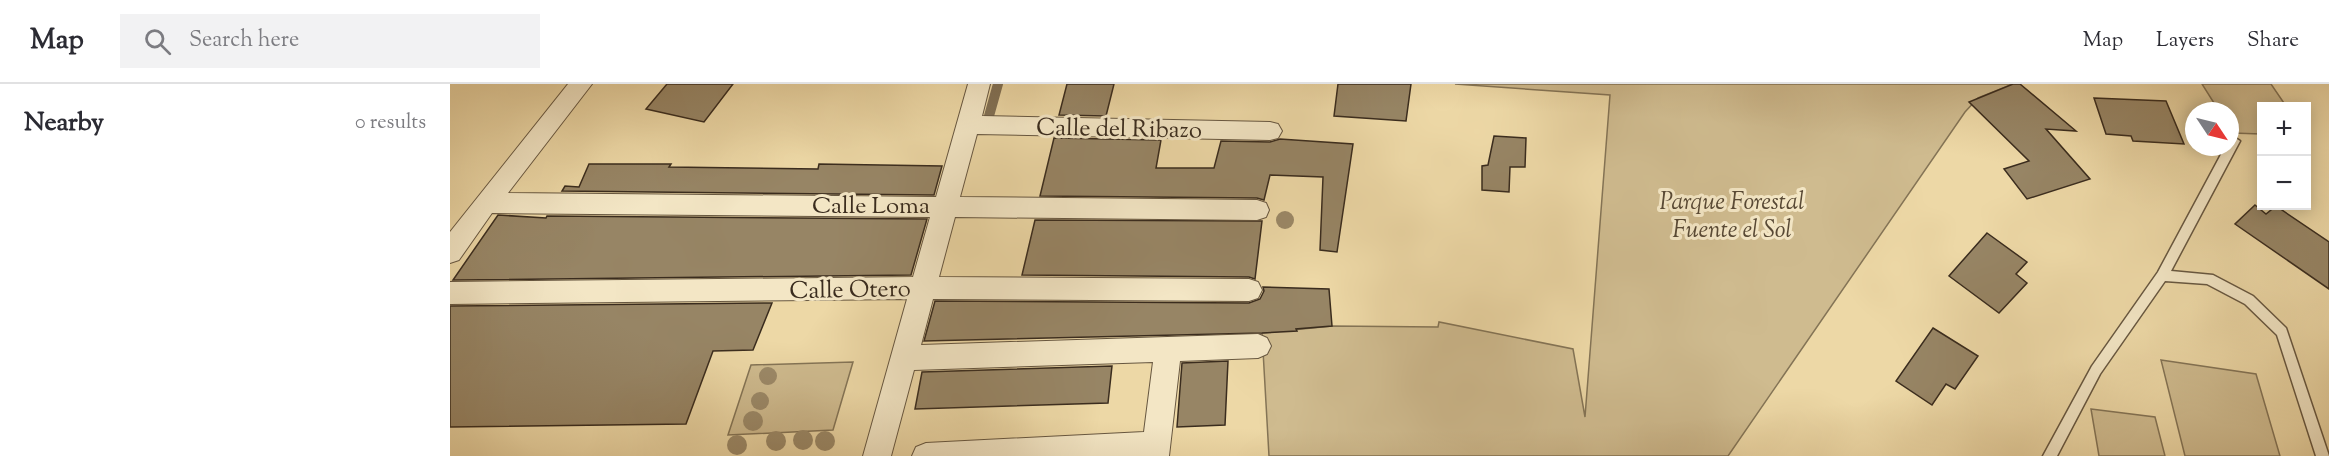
<!DOCTYPE html>
<meta charset="utf-8">
<style>
body{margin:0;font-family:"Sorts Mill Goudy",serif;background:#f2f2f3;color:#2b2b33}
.controls{position:absolute;right:18px;top:18px;display:grid;overflow:hidden;border-radius:0px;box-shadow:0 3px 15px #0003}
.controls button{width:54px;height:54px;display:grid;place-items:center;padding:0;border:0;border-bottom:2px solid #e1e1e2;background:#fff;color:#2b2b33;font:30px sans-serif}
.compass{position:absolute;left:1735px;top:18px;width:54px;height:54px;border-radius:50%;background:#fff;box-shadow:0 3px 15px #0003;rotate:125deg}
.list{margin:0;padding:0;list-style:none}
h2{display:flex;justify-content:space-between;align-items:center;height:78px;margin:0;padding:0 24px;font-size:26px}
h2 small{font-size:20px;font-weight:400;color:#7c7c81}
.icon{flex:none;width:33px;height:33px;fill:none;stroke:currentColor;stroke-width:2;stroke-linecap:round;stroke-linejoin:round}
.map{position:relative;flex:none;width:1879px;height:372px;overflow:hidden}
header{display:flex;align-items:center;gap:36px;box-sizing:border-box;height:84px;padding:0 30px;background:#fff;border-bottom:2px solid #e1e1e2}
header strong{font-size:28px}
nav{display:flex;gap:33px;margin-inline-start:auto;font-size:21px}
.search{width:420px;height:54px;background:#f2f2f3;display:flex;align-items:center;gap:15px;box-sizing:border-box;padding:0 21px;border-radius:0px;color:#7c7c81;font-size:22px}
main{display:flex}
aside{flex:1;background:#fff}
.map>svg:first-child{display:block}
.green{fill:#cfbb8f;stroke:#847456;stroke-width:1.5}
.lines{fill:none;stroke-linecap:round;stroke-linejoin:round}
.stream{stroke:#817054;stroke-width:10}
.building{fill:#978565;stroke:#3a2c1e;stroke-width:1.5}
.lane-casing{stroke:#675740;stroke-width:3}
.street-casing{stroke:#675740;stroke-width:2}
.lane{fill:#f3e6c5;fill-rule:evenodd}
.street{fill:#f3e6c5;fill-rule:evenodd}
.tree{fill:#9b8968}
.labels{text-anchor:middle;stroke-width:6;stroke-linejoin:round;paint-order:stroke}
.street-label{font-size:24px;fill:#3a2c1e;stroke:#f3e6c5}
.park-label{font-size:24px;font-style:italic;fill:#584935;stroke:#f3e6c5}
</style>
<header>
<strong>Map</strong>
<div class="search"><svg class="icon" aria-label="search" viewBox="0 0 24 24"><circle cx="10" cy="10" r="6"/><path d="M15 15l6 6"/></svg>Search here</div>
<nav><a>Map</a><a>Layers</a><a>Share</a></nav>
</header>
<main>
<aside>
<h2>Nearby<small>0 results</small></h2>
<ul class="list">
</ul>
</aside>
<div class="map">
<svg width="1879" height="372" viewBox="0 0 1879 372">
<rect width="100%" height="100%" fill="#edd8a6"/>
<filter id="stains"><feTurbulence type="fractalNoise" baseFrequency=".00333" numOctaves="4"/><feColorMatrix values="0 0 0 0 .2 0 0 0 0 .09 0 0 0 0 .02 0 0 0 .5 -.17"/></filter>
<radialGradient id="worn" r=".72"><stop offset=".6" stop-color="#630" stop-opacity="0"/><stop offset="1" stop-color="#630" stop-opacity=".3"/></radialGradient>
<g class="green">
<polygon points="1005,0 1563,0 1528,14 1515,28 1278,372 819,372 812,249 882,242 988,243 989,238 1123,265 1135,333 1160,11"/>
<polygon points="1752,0 1821,0 1836,22 1812,22 1811,50 1782,49 1780,45 1780,27 1769,27"/>
<polygon points="1711,276 1806,290 1830,372 1735,372"/>
<polygon points="403,278 383,346 278,351 301,281"/>
<polygon points="1641,325 1705,333 1715,372 1649,372"/>
</g>
<g class="lines">
<polyline class="stream" points="539,32 548,0"/>
</g>
<g class="building">
<polygon points="217,0 283,0 254,38 196,25"/>
<polygon points="617,0 664,0 656,32 609,31"/>
<polygon points="888,0 961,0 956,37 884,32"/>
<polygon points="1563,0 1570,0 1626,47 1596,45 1640,95 1577,115 1554,85 1579,77 1519,18"/>
<polygon points="1644,14 1716,17 1734,60 1683,57 1681,52 1656,50"/>
<polygon points="1044,52 1076,54 1075,83 1060,83 1059,108 1032,106 1032,82 1038,81"/>
<polygon points="604,54 711,56 706,84 764,84 771,57 820,58 830,55 903,60 887,168 870,166 873,93 820,91 814,116 807,114 590,112"/>
<polygon points="139,80 221,80 219,83 368,85 369,80 492,82 484,111 112,107 115,102 129,103"/>
<polygon points="1805,121 1816,130 1826,122 1879,158 1879,205 1785,140"/>
<polygon points="48,131 96,134 97,132 477,135 461,191 3,196"/>
<polygon points="585,136 812,137 805,195 799,193 572,191"/>
<polygon points="1537,149 1577,178 1566,190 1577,199 1549,229 1499,192"/>
<polygon points="813,203 879,205 882,242 846,245 847,247 812,249 474,257 485,217 799,219 810,215 814,207"/>
<polygon points="322,219 303,266 263,267 236,340 0,343 0,222"/>
<polygon points="1483,244 1528,272 1505,305 1496,300 1482,321 1446,297"/>
<polygon points="778,277 775,341 727,343 732,279"/>
<polygon points="662,282 658,319 465,325 472,288"/>
</g>
<g class="lines">
<g class="lane-casing">
<polygon id="lane" points="1784,53 1790,57 1721,187 1763,191 1803,212 1836,244 1879,372 1866,372 1827,251 1795,220 1757,200 1715,197 1650,290 1607,372 1593,372 1642,282 1708,188 1775,63 1780,63 1780,54"/>
</g>
<g class="street-casing">
<polygon id="street" points="118,0 142,0 58,109 486,113 518,0 540,0 532,32 820,38 828,40 832,47 828,54 820,56 527,50 510,113 807,116 816,119 819,126 816,133 807,136 505,133 489,193 799,195 808,198 812,206 808,214 799,217 483,215 471,261 808,250 817,254 821,262 817,270 808,274 730,277 719,372 462,372 466,363 476,359 694,348 703,278 464,286 441,372 413,372 457,215 0,220 0,198 463,193 480,133 42,129 9,176 0,179 0,148"/>
</g>
<use href="#lane" class="lane"/>
<use href="#street" class="street"/>
</g>
<g class="tree">
<circle cx="835" cy="136" r="9"/>
<circle cx="318" cy="292" r="9"/>
<circle cx="310" cy="317" r="9"/>
<circle cx="303" cy="337" r="10"/>
<circle cx="353" cy="356" r="10"/>
<circle cx="326" cy="357" r="10"/>
<circle cx="375" cy="357" r="10"/>
<circle cx="287" cy="361" r="10"/>
</g>
<g class="labels">
<g class="street-label">
<text transform="translate(669 44) rotate(1)" y="8">Calle del Ribazo</text>
<text x="421" y="129">Calle Loma</text>
<text transform="translate(400 205) rotate(-1)" y="8">Calle Otero</text>
</g>
<g class="park-label">
<text x="1282" y="125">Parque Forestal<tspan x="1282" dy="28">Fuente el Sol</tspan></text>
</g>
</g>
<rect width="100%" height="100%" filter="url(#stains)"/>
<rect width="100%" height="100%" fill="url(#worn)"/>
</svg>
<div class="controls">
<button>+</button>
<button>−</button>
</div>
<svg class="compass" viewBox="-18 -18 36 36"><path d="M0-13l5 13h-10z" fill="#e53935"/><path d="M0 13l5-13h-10z" fill="#7c7c81"/></svg>
</div>
</main>
